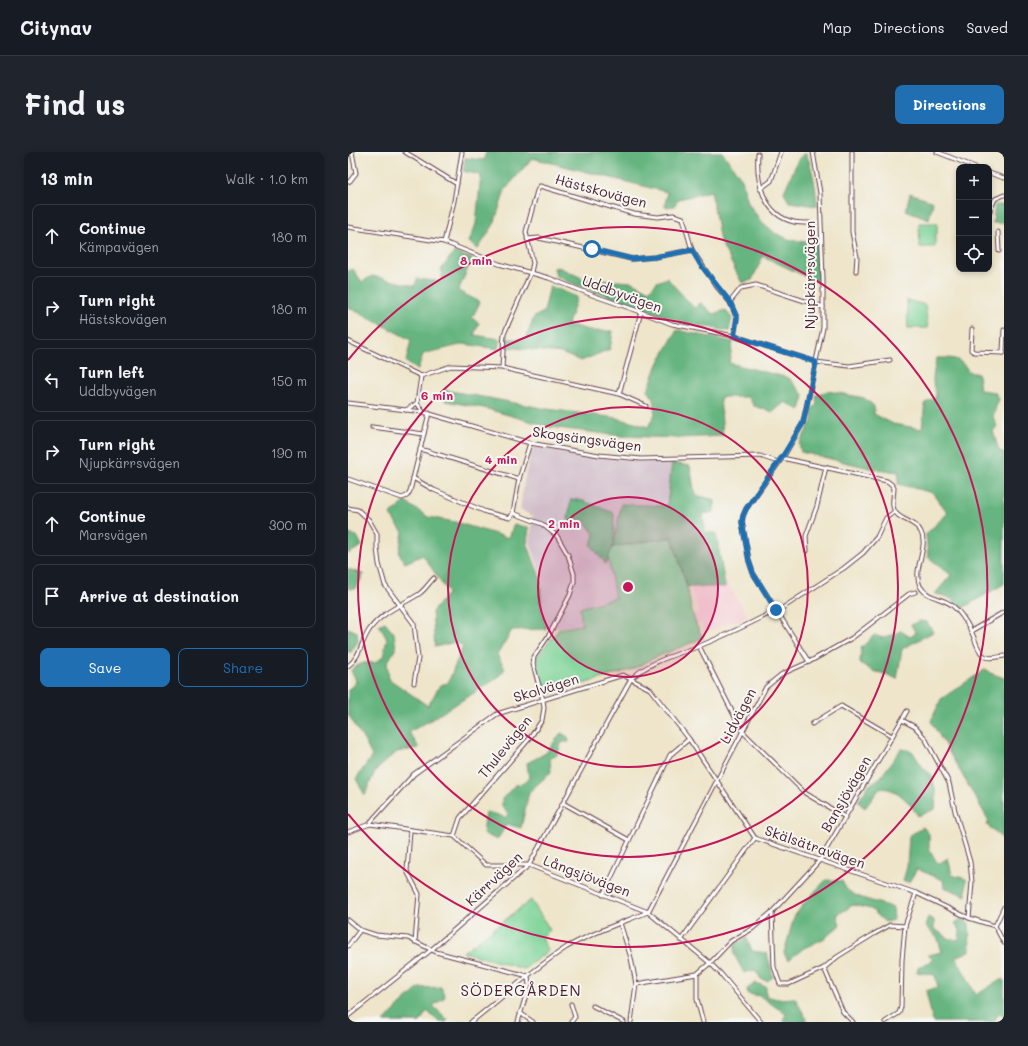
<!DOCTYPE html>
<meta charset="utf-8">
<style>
body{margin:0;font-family:Mali,sans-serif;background:#20242c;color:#f1f3f6}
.controls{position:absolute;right:12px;top:12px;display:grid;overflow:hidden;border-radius:8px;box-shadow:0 2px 6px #0003}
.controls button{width:36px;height:36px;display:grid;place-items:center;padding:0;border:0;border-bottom:1px solid #363941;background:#171b24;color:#f1f3f6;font:20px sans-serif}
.stop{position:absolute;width:12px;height:12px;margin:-9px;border:3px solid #1f6fb2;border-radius:50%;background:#fff}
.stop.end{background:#1f6fb2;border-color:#fff;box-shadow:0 1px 4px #0008}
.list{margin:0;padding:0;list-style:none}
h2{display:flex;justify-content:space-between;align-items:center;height:52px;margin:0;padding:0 16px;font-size:17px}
h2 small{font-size:13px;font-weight:400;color:#9ea1a6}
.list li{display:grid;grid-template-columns:26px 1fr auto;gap:12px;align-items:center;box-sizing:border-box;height:64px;margin:0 8px 8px;padding:0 8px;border:1px solid #363941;border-radius:8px}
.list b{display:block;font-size:15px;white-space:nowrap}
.list p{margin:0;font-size:13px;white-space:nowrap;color:#9ea1a6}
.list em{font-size:13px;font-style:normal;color:#9ea1a6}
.actions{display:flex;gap:8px;padding:12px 16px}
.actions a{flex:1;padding:9px 0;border:1px solid #1f6fb2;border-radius:8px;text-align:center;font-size:14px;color:#1f6fb2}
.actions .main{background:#1f6fb2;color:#fff}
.icon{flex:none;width:22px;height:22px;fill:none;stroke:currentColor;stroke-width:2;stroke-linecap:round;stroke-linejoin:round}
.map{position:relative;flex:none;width:656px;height:870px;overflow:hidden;border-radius:8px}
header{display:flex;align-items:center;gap:24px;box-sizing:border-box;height:56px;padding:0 20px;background:#171b24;border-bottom:1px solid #363941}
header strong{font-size:19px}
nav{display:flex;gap:22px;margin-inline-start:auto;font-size:14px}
.intro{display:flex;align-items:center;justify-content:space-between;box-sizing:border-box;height:96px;padding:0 24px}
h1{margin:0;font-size:28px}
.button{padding:10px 18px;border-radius:8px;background:#1f6fb2;color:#fff;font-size:14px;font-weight:700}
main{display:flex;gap:24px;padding:0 24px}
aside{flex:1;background:#171b24;border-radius:8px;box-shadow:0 2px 6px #0003}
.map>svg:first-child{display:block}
.built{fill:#f6cfd6}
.industrial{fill:#d1bdc9}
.green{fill:#7dd397;stroke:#647961}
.forest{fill:#66b580;stroke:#586a56}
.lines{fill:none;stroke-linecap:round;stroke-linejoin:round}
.street-casing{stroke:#633d43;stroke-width:5}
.street{stroke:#fff;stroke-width:3}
.route{stroke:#1f6fb2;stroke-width:5}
.ring{fill:none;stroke:#c2185b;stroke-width:2}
.labels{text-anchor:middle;stroke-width:4;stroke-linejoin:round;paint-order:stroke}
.street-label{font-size:14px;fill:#4a1f2b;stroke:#f6f6f2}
.neighbourhood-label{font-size:15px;letter-spacing:1px;fill:#4a1f2b;stroke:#f6f6f2}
.centre{fill:#c2185b;stroke:#f6f6f2;stroke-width:2}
.ring-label{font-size:12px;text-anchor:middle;font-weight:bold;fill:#c2185b;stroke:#f6f6f2;stroke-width:4;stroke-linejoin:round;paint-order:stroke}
</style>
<header>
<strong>Citynav</strong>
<nav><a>Map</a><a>Directions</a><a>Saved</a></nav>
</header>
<div class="intro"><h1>Find us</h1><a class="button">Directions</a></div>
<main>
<aside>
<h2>13 min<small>Walk · 1.0 km</small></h2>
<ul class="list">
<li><svg class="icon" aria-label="ahead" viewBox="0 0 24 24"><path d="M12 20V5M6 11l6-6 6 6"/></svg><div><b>Continue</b><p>Kämpavägen</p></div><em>180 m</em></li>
<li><svg class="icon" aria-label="right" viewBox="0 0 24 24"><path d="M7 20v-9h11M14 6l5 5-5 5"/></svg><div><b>Turn right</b><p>Hästskovägen</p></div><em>180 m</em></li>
<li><svg class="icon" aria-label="left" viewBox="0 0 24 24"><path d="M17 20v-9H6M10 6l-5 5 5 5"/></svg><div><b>Turn left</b><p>Uddbyvägen</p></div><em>150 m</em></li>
<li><svg class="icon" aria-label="right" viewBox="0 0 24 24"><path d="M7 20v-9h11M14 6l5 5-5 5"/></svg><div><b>Turn right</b><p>Njupkärrsvägen</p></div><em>190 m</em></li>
<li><svg class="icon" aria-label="ahead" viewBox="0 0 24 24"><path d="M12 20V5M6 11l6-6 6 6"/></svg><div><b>Continue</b><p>Marsvägen</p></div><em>300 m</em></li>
<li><svg class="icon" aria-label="arrive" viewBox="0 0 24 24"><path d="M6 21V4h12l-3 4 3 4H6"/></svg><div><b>Arrive at destination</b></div></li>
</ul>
<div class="actions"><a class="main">Save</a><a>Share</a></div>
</aside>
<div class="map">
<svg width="656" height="870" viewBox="0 0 656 870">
<rect width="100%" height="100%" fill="#f6f6f2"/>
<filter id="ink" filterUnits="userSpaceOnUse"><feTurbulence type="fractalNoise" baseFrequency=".025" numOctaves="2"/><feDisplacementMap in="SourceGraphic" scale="8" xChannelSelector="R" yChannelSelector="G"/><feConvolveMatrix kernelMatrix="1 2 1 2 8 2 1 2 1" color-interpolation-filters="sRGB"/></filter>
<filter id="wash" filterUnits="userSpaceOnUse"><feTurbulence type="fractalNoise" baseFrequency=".012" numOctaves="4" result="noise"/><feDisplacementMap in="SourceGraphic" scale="16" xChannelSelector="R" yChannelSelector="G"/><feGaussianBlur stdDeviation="0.9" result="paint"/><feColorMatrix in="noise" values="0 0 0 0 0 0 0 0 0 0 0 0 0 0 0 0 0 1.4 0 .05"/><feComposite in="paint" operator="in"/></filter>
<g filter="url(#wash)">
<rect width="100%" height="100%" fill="#eee5ca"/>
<polygon class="built" points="358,429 379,430 400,465 389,470 388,468 357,481 354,471 347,473 345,463 351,461 343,434"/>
<polygon class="industrial" points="185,294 238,304 302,310 324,311 320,354 273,352 265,395 260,404 267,446 232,456 235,473 198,477 193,456 195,428 182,391 185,364 172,358 176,329"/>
<g class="green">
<polygon points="571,71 589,71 589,82 587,83 587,95 572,95"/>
<polygon points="559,148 577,153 580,176 560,176"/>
<path d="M324,385c5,17 12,34 15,51 5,21 4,30 16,50l-49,20 -21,11 -80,24 -13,-7 -4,-21 1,-8 22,-28 23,-4 -2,-17 35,-10 -7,-42 5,-9z"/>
<polygon points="183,748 202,778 194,786 200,799 176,817 115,800"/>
</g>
<g class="forest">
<polygon points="138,0 374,0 394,27 400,51 412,68 427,81 440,87 469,92 471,131 415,104 404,128 394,131 372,89 363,39 331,47 326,54 317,55 319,40 184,6 157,38 146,72 130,97 121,90 128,72 133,23 115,19 117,6 136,8"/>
<path d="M458,1c7,17 10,35 11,53l-28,-4 -5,-10 15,-34z"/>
<polygon points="562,41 585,50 581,67 558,58"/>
<polygon points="647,53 656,53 656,71 645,71"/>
<polygon points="106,100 124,107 110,139 132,150 124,166 131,171 126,183 152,187 150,197 116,192 75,202 70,218 58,210 63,188 0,155 0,119 5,117 14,130 24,124 67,134 69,127 95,130 93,118"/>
<polygon points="210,115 236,127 284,130 301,139 309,130 319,126 346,156 353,151 365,162 377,158 384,166 381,179 334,170 221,130 208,124 206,116"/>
<polygon points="202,134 229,145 220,172 244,179 265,179 262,197 233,209 213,201 159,195 160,187 178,187 186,165 196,160"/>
<polygon points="329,178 385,190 381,211 441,226 456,244 452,258 437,250 425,260 406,254 400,245 372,245 375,284 331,286 274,284 202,275 136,256 97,249 97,238 199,257 269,266 300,275 307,262 305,246 300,238 310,212"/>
<path d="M589,206c16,0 23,-1 32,14l9,2 2,16 15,2 3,7 -5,18 4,9 -4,5 6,20 5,2v131l-43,25c-7,-11 -14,-13 -26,-15l16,-19 -23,-18 -2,-23 22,-21 -15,-20 -35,-9 1,-12 -25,-3 -73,-17 -2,-8 13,-23v-12l5,-4 -1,-10 12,-4 36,7 10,8v8l19,10 29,5 3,-26 11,-6c0,-7 -3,-10 -3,-16 0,-7 2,-16 4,-23z"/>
<polygon points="324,311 342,314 347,343 367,348 366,360 355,362 357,381 368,381 377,435 339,435 324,385 265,395 265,393 258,412 243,393 246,382 235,367 220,368 223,347 235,349 266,361 266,391 273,352 319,354"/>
<path d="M57,350l23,15 27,5 54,16 5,-14 15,4 -2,15 14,37v28l5,21 -34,1 -15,25 8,14 -9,10 -67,42 -20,11 10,16 -22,4 -22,19 -10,24 -9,-16 16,-23 -7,-14 -17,-28v-24l8,-8 -5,-12c10,-7 12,-8 24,-7l8,-6 4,-18 -8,-14 6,-3 9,11 2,15 -9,15 2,16 39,27 12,-21 8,-2 15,-37 -8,-4 -20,5 -3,-35 16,-19 -25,-38 -18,8 -6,-10 4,-21 -13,-17z"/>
<polygon points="0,382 9,384 14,394 0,402"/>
<polygon points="0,417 15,422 9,436 0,437"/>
<polygon points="571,469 579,470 585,480 554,497 549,527 541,523 525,519 512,511 513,496 526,483 535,486 553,479 562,485 568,481 563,473"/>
<polygon points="0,476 9,480 10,489 3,500 0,500"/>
<polygon points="638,517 642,521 656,526 656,688 639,673 641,669 583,569 593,547"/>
<polygon points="213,581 220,585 221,590 214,590 209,603 202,607 203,620 181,640 173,676 159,672 149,688 135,681 138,660 151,663 157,666 160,662 154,654 154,647 167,633 173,632 181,627 179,611 198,601"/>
<path d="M553,597l11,2 12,18 8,6 4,20 -1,14 -17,7c-9,-14 -20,-28 -38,-28l-15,20 -7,-6 10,-16 13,-9z"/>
<polygon points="575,675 581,682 581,697 590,712 600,706 604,723 618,727 618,744 596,735 595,728 569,717 561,730 555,729 559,715 561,684"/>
<path d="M478,728l16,1c2,4 4,9 8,11 12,8 29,10 43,16l1,12 -9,2 -14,-13 -18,-4 -16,10 3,10 -15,13 -21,10 -16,12 -4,-7 10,-36 11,-15z"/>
<polygon points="580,765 586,768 586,777 602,787 611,788 612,778 607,771 613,767 621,771 622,799 608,805 628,843 654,827 656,829 656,863 650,862 646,870 585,870 578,839 590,835 587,823 569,820 570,816 585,808 580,803 594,800 590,787 577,773"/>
<polygon points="399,786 404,799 419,801 425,825 419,829 413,827 407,818 396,821 386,802 387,792"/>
<polygon points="408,831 418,835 418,844 429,847 447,846 460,870 435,870 438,862 412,844 400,842 399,837"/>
<polygon points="93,835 97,845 85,854 100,868 98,870 91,870 79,859 72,870 36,870 52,853 71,836"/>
</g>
</g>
<g filter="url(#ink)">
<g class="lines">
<g class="street-casing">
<g id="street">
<polyline points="57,0 109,32"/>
<polyline points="504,0 504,80 509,105 508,119"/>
<polyline points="589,0 627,15"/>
<path d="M410,2c-2,27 5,61 36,68 5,1 10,1 15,1"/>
<polyline points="641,21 656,26"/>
<polyline points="0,30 2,29 8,21 4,0"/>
<polyline points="412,37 423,29 433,0"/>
<polyline points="641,61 647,47 656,43"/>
<polyline points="0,75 96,90 151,112 201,126 247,144 293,160 324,172 386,184 468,210 501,214 542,208"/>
<polyline points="650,80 651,99"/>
<polyline points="179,87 191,86 284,107 307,105 344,98"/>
<polyline points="96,90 106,49 114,0"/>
<polyline points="382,150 393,136 408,133 475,155"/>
<polyline points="624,177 623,198 626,200 656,201"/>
<polyline points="0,189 73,224 69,251 58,258"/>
<polyline points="655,201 656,178"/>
<polyline points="154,216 156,182 183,120 185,111 178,80 189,39 192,34 286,62 310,65 325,63 335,66 344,98 369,135 382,150 389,166 386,184"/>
<polyline points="73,224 103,214 154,216 271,242 298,254"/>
<polyline points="271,242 293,160"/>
<polyline points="0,251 75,260 182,291 251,303 293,307 412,304 430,310"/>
<polyline points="69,251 75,260"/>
<polyline points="24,275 76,282"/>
<polyline points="72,297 171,327"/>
<path d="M434,306l105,23 4,3 3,4c0,6 -2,13 -1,18 2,15 22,13 28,26 8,16 -9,37 -1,54 7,13 23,11 33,20 7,6 14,17 18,25 4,7 7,23 15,26 5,2 13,0 18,-1"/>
<polyline points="65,326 86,338 138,360 162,366 165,361 171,327 182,291"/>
<polyline points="0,327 54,346 59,344 62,339 81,261"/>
<polyline points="0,356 10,358 21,368 29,382 29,396 31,412 37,433 66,472 70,506 66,531"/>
<polyline points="459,399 458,384 469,354 478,315"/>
<polyline points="436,455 496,416 515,401 529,385 538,366 546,360"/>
<polyline points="623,479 656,460"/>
<polyline points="351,494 394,579 457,641 497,665"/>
<polyline points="461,510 405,421 401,409 394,370 395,364 398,357 437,302 455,271 475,176 475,127 472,41 465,0"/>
<path d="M0,514c13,-10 13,-25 22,-37 12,-17 32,-24 49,-35 6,-4 10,-11 15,-16"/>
<polyline points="554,568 567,575 577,586 601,631 607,659 622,710 624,730 621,766"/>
<polyline points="464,572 493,554 544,584"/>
<polyline points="215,651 281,688"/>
<polyline points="22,672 106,684 138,713 181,713 300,760 362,811 373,822 413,870"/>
<polyline points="62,679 59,719 71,742 67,790"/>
<polyline points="0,680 22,672 25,667 66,622 149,562 275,523 302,537 341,587 407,686 568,741 621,766 647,774 656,791"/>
<polyline points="106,684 112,666 182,586 194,568 196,556 195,548 185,512 186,505 201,483 222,443 226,430 226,422 220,403 209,384 194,372 165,361"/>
<polyline points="255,743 322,603 341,587"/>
<polyline points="424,760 426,815 432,832 441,832 476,816 489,805 526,782 542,773 557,774"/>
<polyline points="0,768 12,778 28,783 60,786 88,800 180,824 181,833 170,870"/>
<polyline points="272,771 283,806 288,832 283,870"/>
<polyline points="647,774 656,755"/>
<polyline points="333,788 407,686"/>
<polyline points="0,794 12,778"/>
<polyline points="476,816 495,860 505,870"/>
<polyline points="349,822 349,847 355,870"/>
<polyline points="288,832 349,822 362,811 383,789 404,777 424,760 472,708 559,559"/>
<polyline points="223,852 227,865 223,870"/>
<polyline points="245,854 276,870"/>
<polyline points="172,861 185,870"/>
<path d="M0,864l83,-66 98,-85 102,-186c17,-17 44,-24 66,-32 27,-11 53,-23 79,-37"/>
<path d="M123,870c32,-25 62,-53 96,-75 26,-15 54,-24 81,-35l118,-225 16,-13 27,-12 43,-24 57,-44 6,-2"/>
<polyline points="537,870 551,861 553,855 554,808 557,774 568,741"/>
</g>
</g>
<use href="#street" class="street"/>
</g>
</g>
<g class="lines" filter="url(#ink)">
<polyline class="route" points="244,97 284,107 307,105 344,98 352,112 382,150 389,166 386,184 468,210 455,271 436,302 398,357 395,364 394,370 401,409 405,421 428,458"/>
</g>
<circle cx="280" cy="435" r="90" fill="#c2185b" fill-opacity=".12"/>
<g class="ring">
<circle cx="280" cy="435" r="90"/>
<circle cx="280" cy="435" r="180"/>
<circle cx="280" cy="435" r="270"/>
<path d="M0 208A360 360 0 1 1 0 662"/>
</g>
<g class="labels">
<g class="street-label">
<text transform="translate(253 39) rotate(15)" y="5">Hästskovägen</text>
<text transform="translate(462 123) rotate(-90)" y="5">Njupkärrsvägen</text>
<text transform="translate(274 142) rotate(20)" y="5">Uddbyvägen</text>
<text transform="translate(239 287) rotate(8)" y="5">Skogsängsvägen</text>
<text transform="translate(198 536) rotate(-17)" y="5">Skolvägen</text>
<text transform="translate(390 564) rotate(-62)" y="5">Lidvägen</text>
<text transform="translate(157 595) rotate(-51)" y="5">Thulevägen</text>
<text transform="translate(498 642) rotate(-60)" y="5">Bansjövägen</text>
<text transform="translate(467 695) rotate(19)" y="5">Skälsätravägen</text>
<text transform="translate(239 724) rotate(21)" y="5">Långsjövägen</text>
<text transform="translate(146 727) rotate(-43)" y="5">Kärrvägen</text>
</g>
<g class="neighbourhood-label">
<text x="173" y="844">SÖDERGÅRDEN</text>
</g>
</g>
<circle cx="280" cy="435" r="6" class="centre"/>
<g class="ring-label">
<text x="128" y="113">8 min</text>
<text x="89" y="248">6 min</text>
<text x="153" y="312">4 min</text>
<text x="216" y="376">2 min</text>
</g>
</svg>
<div class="controls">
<button>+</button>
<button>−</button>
<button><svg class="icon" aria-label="locate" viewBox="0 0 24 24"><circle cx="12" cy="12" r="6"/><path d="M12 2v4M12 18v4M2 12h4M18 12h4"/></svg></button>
</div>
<div class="stop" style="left:244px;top:97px"></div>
<div class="stop end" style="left:428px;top:458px"></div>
</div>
</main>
